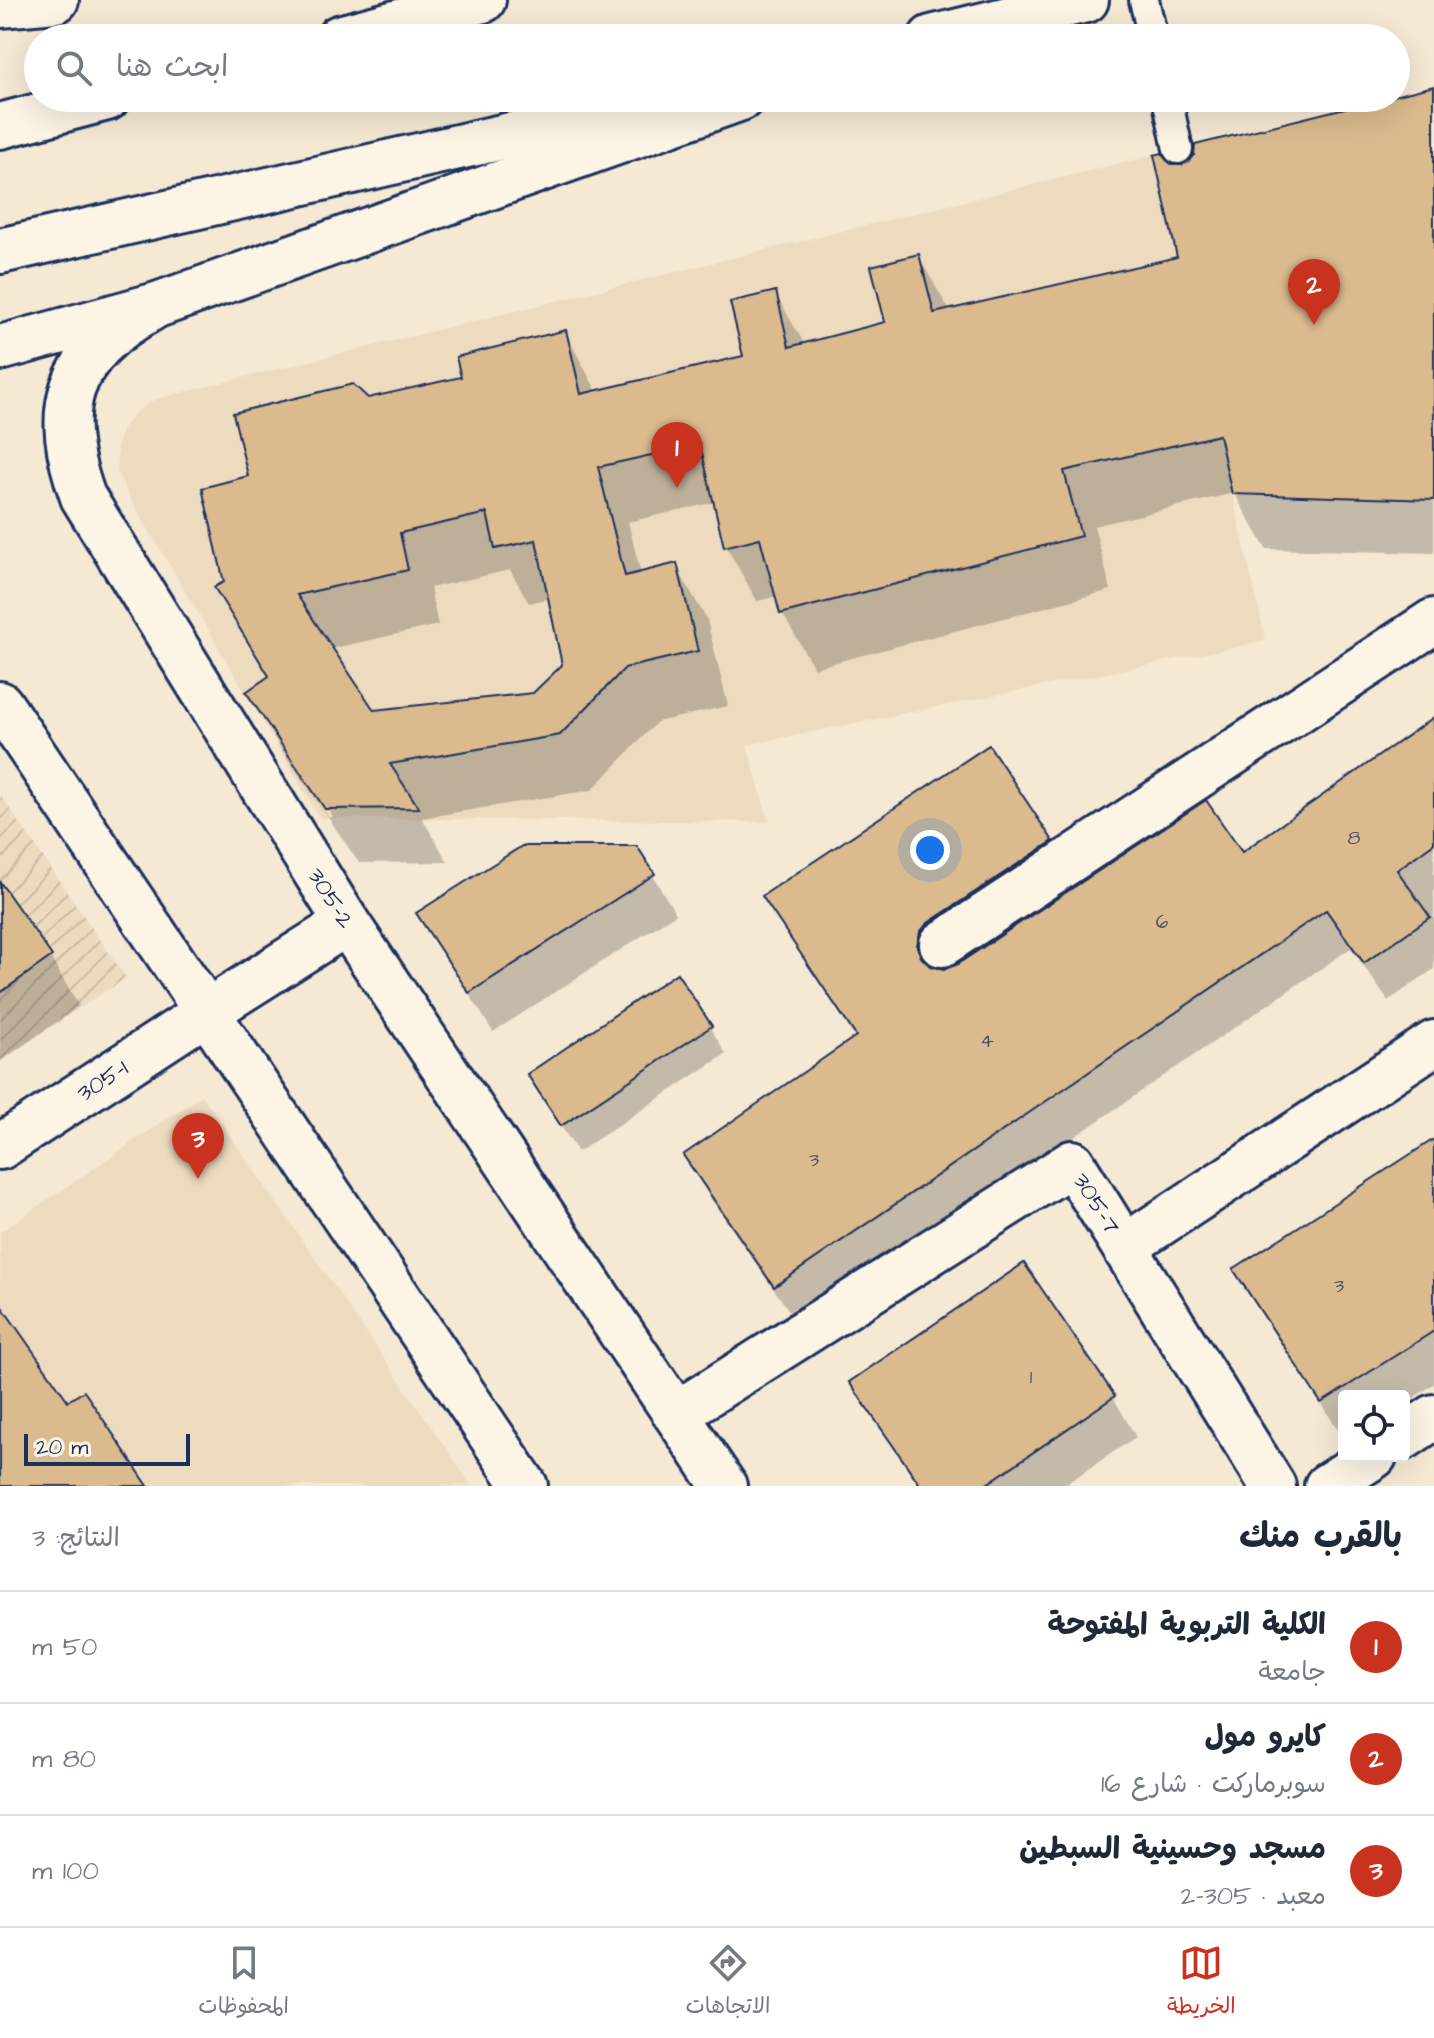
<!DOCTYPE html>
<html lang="ar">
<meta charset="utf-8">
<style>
body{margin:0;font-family:"Architects Daughter","Playpen Sans Arabic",sans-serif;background:#f6f6f7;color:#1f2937;direction:rtl}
.controls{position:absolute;right:24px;bottom:24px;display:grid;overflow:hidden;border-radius:8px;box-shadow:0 8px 32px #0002}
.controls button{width:72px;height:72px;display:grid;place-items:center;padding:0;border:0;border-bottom:2px solid #e0e1e3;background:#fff;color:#1f2937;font:40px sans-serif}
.scale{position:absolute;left:24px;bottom:20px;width:166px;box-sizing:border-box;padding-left:8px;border:4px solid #1b2f5e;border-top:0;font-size:22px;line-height:28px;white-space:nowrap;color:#1b2f5e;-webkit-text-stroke:6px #fcf5e5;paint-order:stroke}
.you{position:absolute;left:930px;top:850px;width:28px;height:28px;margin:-20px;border:6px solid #fff;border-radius:50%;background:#1a73e8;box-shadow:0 0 0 12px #1a73e833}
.badge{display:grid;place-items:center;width:52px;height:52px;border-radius:50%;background:#c8321e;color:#fff;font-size:26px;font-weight:700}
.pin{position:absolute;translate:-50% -66px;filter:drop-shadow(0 2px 4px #0008)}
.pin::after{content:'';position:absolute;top:42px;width:28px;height:24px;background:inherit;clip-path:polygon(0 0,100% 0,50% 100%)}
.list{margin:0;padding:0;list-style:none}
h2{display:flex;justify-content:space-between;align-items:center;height:104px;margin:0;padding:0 32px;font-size:34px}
h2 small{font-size:26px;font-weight:400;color:#747a83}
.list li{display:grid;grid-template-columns:52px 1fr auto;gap:24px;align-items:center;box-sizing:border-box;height:112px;padding:0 32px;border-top:2px solid #e0e1e3}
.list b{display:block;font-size:30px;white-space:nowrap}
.list p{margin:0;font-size:26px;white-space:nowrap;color:#747a83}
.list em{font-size:26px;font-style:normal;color:#747a83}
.icon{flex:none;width:44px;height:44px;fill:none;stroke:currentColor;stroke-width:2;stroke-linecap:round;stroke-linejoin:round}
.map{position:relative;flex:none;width:1434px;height:1486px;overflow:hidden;direction:ltr}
.search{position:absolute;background:#fff;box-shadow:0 8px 32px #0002;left:24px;right:24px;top:24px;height:88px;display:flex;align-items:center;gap:20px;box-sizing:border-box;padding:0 28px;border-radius:44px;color:#747a83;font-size:30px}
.sheet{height:440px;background:#fff}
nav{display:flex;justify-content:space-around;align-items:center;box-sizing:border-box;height:112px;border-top:2px solid #e0e1e3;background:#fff;font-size:22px;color:#747a83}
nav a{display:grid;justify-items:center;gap:4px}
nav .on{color:#c8321e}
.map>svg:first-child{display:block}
.built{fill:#eddbbf}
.industrial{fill:url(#industrial-furrows)}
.shadow{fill:#0003;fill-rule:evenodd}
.building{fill:#dbbb8e;stroke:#1b2f5e;stroke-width:2;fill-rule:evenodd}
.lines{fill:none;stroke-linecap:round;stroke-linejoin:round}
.lane-casing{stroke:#1b2f5e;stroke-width:34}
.street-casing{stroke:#1b2f5e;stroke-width:50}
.secondary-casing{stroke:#1b2f5e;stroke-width:50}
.primary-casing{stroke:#1b2f5e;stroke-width:50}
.lane{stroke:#fcf5e5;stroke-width:28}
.street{stroke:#fcf5e5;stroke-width:44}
.secondary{stroke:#fcf5e5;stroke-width:44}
.primary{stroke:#fcf5e5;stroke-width:44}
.labels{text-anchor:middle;stroke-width:6;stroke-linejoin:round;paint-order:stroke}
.number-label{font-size:20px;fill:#4b526a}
.street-label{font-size:24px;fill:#1b2f5e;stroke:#fcf5e5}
</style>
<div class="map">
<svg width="1434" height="1486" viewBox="0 0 1434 1486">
<defs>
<pattern id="industrial-furrows" width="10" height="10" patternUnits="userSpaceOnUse" patternTransform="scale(2)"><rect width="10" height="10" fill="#eddbbf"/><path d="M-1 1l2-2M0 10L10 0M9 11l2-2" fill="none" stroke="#cbbca7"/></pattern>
</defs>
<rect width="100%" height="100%" fill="#f5e9d4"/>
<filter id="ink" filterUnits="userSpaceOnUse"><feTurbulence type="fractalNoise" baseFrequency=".0125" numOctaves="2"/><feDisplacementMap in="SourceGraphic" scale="16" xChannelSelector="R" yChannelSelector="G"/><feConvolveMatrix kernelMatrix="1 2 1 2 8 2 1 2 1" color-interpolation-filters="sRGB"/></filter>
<g filter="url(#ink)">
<g class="built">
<polygon points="1154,155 1266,641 747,745 769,822 320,818 129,497 117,471 117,445 123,428 136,412 155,399"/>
<polygon points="202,1095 472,1486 0,1486 0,1232"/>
</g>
<polygon class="industrial" points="0,794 126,978 0,1060"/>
<g class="shadow">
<path d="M1434,88v465l-168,-4 -32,-56 -140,33 17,64 -297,78 -32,-55 -4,-17 -21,5 -31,-55 -10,-44 -88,20 13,52 35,-8 31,54 21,86 -71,16 -65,68 -170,28 26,44 -89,1 -79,-116 -31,-55 21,-14 -43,-95 23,-105 117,-78 96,-22 102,-46 32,60 148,-35 30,-64 30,52 82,-21 31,-68 32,55 230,-53 -9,-91h12zM510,570l19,33 21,-5 14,68 -30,29 -161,17 -43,-63 108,-24 -8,-37zM279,743h4l50,73 -4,2z"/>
<polygon points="1434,720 1434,969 1388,1001 1351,948 799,1325 708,1195 685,1155 856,1039 764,897 988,748 1074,881 950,963 943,971 1242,854"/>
<polygon points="636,848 676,914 493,1032 419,913"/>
<polygon points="0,885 50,957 79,1006 0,1062"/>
<polygon points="710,1027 726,1054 578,1152 545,1102"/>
<polygon points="1434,1142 1434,1384 1404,1404 1404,1396 1344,1396 1344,1439 1236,1269"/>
<polygon points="851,1383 1113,1397 1136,1437 1063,1486 919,1486"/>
</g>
<g class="building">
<path d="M1434,86v414l-202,-6 -13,-59 -155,36 17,65 -301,78 -20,-76 -36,9 -24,-103 -102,23 27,109 52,-13 21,88 -73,17 -65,67 -170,29 29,44 -94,1 -79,-117 23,-16 -55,-89 10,-5 -22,-94 46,-12 -15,-63 120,-29 15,14 93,-21 -5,-20 110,-27 15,64 162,-38 -13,-54 46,-11 13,56 96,-25 -14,-56 48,-12 15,59 243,-56 -23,-102 8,-2 10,12h10l12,-10 1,-10zM487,513l8,36 41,-9 26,125 -29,28 -159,17 -77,-115 111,-25 -8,-37z"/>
<polygon points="1434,717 1434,843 1397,870 1430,917 1364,963 1326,910 774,1287 683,1155 856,1036 762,896 989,745 1053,841 928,923 920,932 917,945 921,957 930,966 944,969 956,965 1206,800 1242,852"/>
<polygon points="522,846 637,846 655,874 469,993 416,913"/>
<polygon points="0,882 52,956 0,993"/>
<polygon points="677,973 712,1026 561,1126 527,1074"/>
<polygon points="1434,1139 1434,1331 1321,1403 1233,1269"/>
<polygon points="1024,1263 1115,1396 984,1486 921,1486 849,1382"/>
<polygon points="0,1304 68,1401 84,1391 148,1486 0,1486"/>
</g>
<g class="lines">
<g class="lane-casing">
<g id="lane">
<polyline points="1144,0 1153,38"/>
<polyline points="1167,98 1178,149"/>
</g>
</g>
<g class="street-casing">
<g id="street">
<polyline points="942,944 1434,621"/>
<path id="s1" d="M0,1147l205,-134"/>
<polyline points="1126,1246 1434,1043"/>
<path id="s2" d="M676,1414l396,-251 201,323"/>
<polyline points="1404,1437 1434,1417"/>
<polyline points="1327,1486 1374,1456"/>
</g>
</g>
<g class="secondary-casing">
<g id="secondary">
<path id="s3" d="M150,309c-84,47 -99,100 -67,188l264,426 377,563"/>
<polyline points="0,704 525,1486"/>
<polyline points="205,1013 347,923"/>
</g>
</g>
<g class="primary-casing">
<g id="primary">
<polyline points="0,5 56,0"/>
<polyline points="339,38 483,0"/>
<polyline points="931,38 1086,0"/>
<polyline points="0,126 107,98"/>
<polyline points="0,251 665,100"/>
<polyline points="0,348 157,305 741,98"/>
</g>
</g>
<use href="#lane" class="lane"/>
<use href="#street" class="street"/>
<use href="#secondary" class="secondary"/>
<use href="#primary" class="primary"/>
</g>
</g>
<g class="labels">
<g class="number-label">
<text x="1354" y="844">8</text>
<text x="1162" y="928">6</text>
<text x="987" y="1047">4</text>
<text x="814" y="1166">3</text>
<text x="1339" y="1292">3</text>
<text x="1031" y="1383">1</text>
</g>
<g class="street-label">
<text dy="8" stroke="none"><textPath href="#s3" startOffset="696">305-2</textPath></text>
<text dy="8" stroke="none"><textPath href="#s1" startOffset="122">305-1</textPath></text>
<text dy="8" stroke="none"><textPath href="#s2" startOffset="516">305-7</textPath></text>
</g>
</g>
</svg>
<div class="controls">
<button><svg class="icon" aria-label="locate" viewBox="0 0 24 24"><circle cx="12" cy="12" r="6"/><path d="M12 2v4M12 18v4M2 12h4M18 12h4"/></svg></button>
</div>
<div class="scale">20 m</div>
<div class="you"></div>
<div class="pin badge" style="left:677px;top:488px">1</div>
<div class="pin badge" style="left:1314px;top:325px">2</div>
<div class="pin badge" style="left:198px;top:1179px">3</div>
<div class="search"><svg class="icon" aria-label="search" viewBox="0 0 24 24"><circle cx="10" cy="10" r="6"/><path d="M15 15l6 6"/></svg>ابحث هنا</div>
</div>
<section class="sheet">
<h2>بالقرب منك<small>النتائج: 3</small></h2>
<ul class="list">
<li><span class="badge">1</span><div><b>الكلية التربوية المفتوحة</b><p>جامعة</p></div><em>50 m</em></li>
<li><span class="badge">2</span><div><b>كايرو مول</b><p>سوبرماركت · شارع 16</p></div><em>80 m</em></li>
<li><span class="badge">3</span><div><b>مسجد وحسينية السبطين</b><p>معبد · 305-2</p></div><em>100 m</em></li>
</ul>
</section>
<nav>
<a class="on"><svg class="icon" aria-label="map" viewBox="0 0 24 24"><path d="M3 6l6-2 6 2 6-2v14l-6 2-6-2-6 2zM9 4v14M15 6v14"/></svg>الخريطة</a>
<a><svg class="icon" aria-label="directions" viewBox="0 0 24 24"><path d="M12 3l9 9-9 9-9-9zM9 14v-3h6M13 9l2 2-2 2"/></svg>الاتجاهات</a>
<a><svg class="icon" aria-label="saved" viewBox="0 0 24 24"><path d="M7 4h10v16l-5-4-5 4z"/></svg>المحفوظات</a>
</nav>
